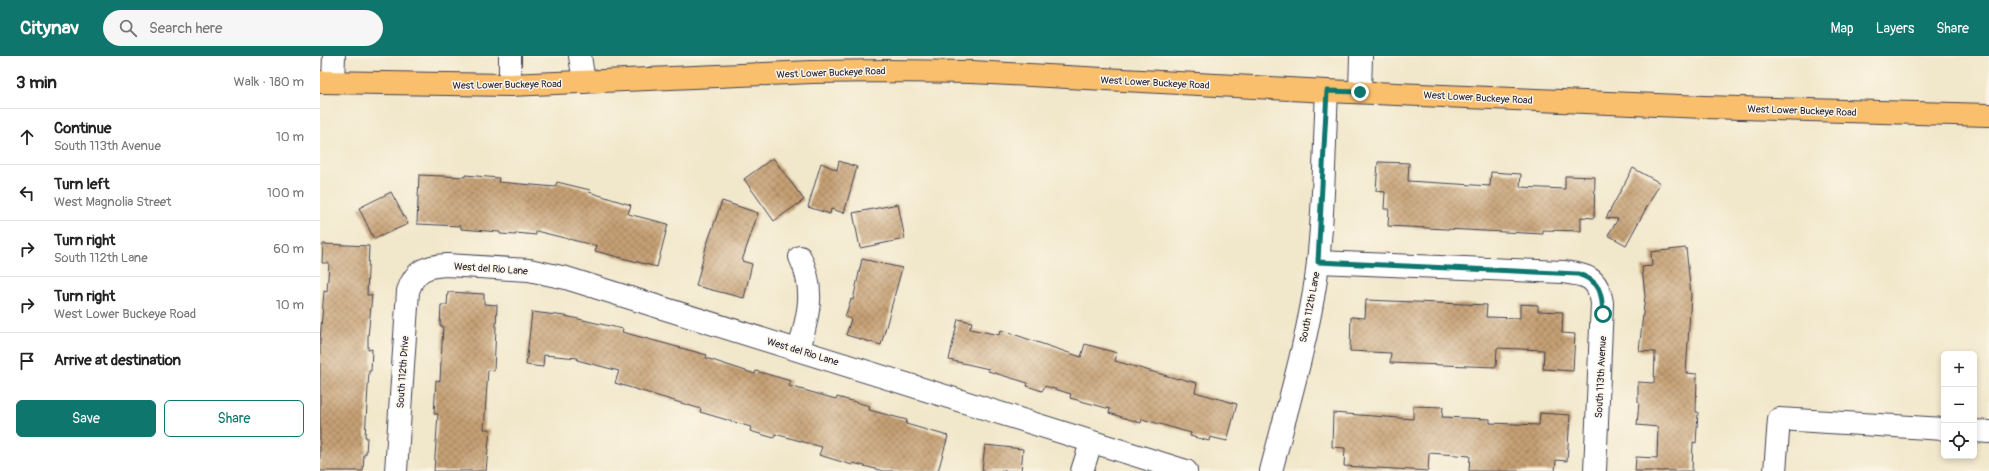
<!DOCTYPE html>
<meta charset="utf-8">
<style>
body{margin:0;font-family:Pangolin,sans-serif;background:#f6f6f6;color:#222}
.controls{position:absolute;right:12px;bottom:12px;display:grid;overflow:hidden;border-radius:6px;box-shadow:0 2px 6px #0003}
.controls button{width:36px;height:36px;display:grid;place-items:center;padding:0;border:0;border-bottom:1px solid #e0e0e0;background:#fff;color:#222;font:20px sans-serif}
.stop{position:absolute;width:12px;height:12px;margin:-9px;border:3px solid #0f766e;border-radius:50%;background:#fff}
.stop.end{background:#0f766e;border-color:#fff;box-shadow:0 1px 4px #0008}
.list{margin:0;padding:0;list-style:none}
h2{display:flex;justify-content:space-between;align-items:center;height:52px;margin:0;padding:0 16px;font-size:17px}
h2 small{font-size:13px;font-weight:400;color:#767676}
.list li{display:grid;grid-template-columns:26px 1fr auto;gap:12px;align-items:center;box-sizing:border-box;height:56px;padding:0 16px;border-top:1px solid #e0e0e0}
.list b{display:block;font-size:15px;white-space:nowrap}
.list p{margin:0;font-size:13px;white-space:nowrap;color:#767676}
.list em{font-size:13px;font-style:normal;color:#767676}
.actions{display:flex;gap:8px;padding:12px 16px}
.actions a{flex:1;padding:9px 0;border:1px solid #0f766e;border-radius:6px;text-align:center;font-size:14px;color:#0f766e}
.actions .main{background:#0f766e;color:#fff}
.icon{flex:none;width:22px;height:22px;fill:none;stroke:currentColor;stroke-width:2;stroke-linecap:round;stroke-linejoin:round}
.map{position:relative;flex:none;width:1669px;height:415px;overflow:hidden}
header{display:flex;align-items:center;gap:24px;box-sizing:border-box;height:56px;padding:0 20px;background:#0f766e;color:#fff}
header strong{font-size:19px}
nav{display:flex;gap:22px;margin-inline-start:auto;font-size:14px}
.search{width:280px;height:36px;background:#f6f6f6;display:flex;align-items:center;gap:10px;box-sizing:border-box;padding:0 14px;border-radius:22px;color:#767676;font-size:15px}
main{display:flex}
aside{flex:1;background:#fff}
.map>svg:first-child{display:block}
.building{fill:url(#building-cross-hatch)}
.lines{fill:none;stroke-linecap:round;stroke-linejoin:round}
.minor-casing{stroke:#414051;stroke-width:24}
.major-casing{stroke:#414051;stroke-width:24}
.minor{stroke:#fff;stroke-width:22}
.major{stroke:#f9bf6c;stroke-width:22}
.route{stroke:#0f766e;stroke-width:5}
.labels{text-anchor:middle;stroke-width:3;stroke-linejoin:round;paint-order:stroke}
.street-label{font-size:10px;fill:#22223b;stroke:#fcf5e5}
</style>
<header>
<strong>Citynav</strong>
<div class="search"><svg class="icon" aria-label="search" viewBox="0 0 24 24"><circle cx="10" cy="10" r="6"/><path d="M15 15l6 6"/></svg>Search here</div>
<nav><a>Map</a><a>Layers</a><a>Share</a></nav>
</header>
<main>
<aside>
<h2>3 min<small>Walk · 180 m</small></h2>
<ul class="list">
<li><svg class="icon" aria-label="ahead" viewBox="0 0 24 24"><path d="M12 20V5M6 11l6-6 6 6"/></svg><div><b>Continue</b><p>South 113th Avenue</p></div><em>10 m</em></li>
<li><svg class="icon" aria-label="left" viewBox="0 0 24 24"><path d="M17 20v-9H6M10 6l-5 5 5 5"/></svg><div><b>Turn left</b><p>West Magnolia Street</p></div><em>100 m</em></li>
<li><svg class="icon" aria-label="right" viewBox="0 0 24 24"><path d="M7 20v-9h11M14 6l5 5-5 5"/></svg><div><b>Turn right</b><p>South 112th Lane</p></div><em>60 m</em></li>
<li><svg class="icon" aria-label="right" viewBox="0 0 24 24"><path d="M7 20v-9h11M14 6l5 5-5 5"/></svg><div><b>Turn right</b><p>West Lower Buckeye Road</p></div><em>10 m</em></li>
<li><svg class="icon" aria-label="arrive" viewBox="0 0 24 24"><path d="M6 21V4h12l-3 4 3 4H6"/></svg><div><b>Arrive at destination</b></div></li>
</ul>
<div class="actions"><a class="main">Save</a><a>Share</a></div>
</aside>
<div class="map">
<svg width="1669" height="415" viewBox="0 0 1669 415">
<defs>
<pattern id="building-cross-hatch" width="8" height="8" patternUnits="userSpaceOnUse"><rect width="8" height="8" fill="#c6a074"/><path d="M0 0l8 8M0 8l8-8" fill="none" stroke="#a08260"/></pattern>
</defs>
<rect width="100%" height="100%" fill="#fcf5e5"/>
<filter id="ink" filterUnits="userSpaceOnUse"><feTurbulence type="fractalNoise" baseFrequency=".025" numOctaves="2"/><feDisplacementMap in="SourceGraphic" scale="8" xChannelSelector="R" yChannelSelector="G"/><feConvolveMatrix kernelMatrix="1 2 1 2 8 2 1 2 1" color-interpolation-filters="sRGB"/></filter>
<filter id="wash" filterUnits="userSpaceOnUse"><feTurbulence type="fractalNoise" baseFrequency=".012" numOctaves="4" result="noise"/><feDisplacementMap in="SourceGraphic" scale="16" xChannelSelector="R" yChannelSelector="G"/><feGaussianBlur stdDeviation="0.9" result="paint"/><feColorMatrix in="noise" values="0 0 0 0 0 0 0 0 0 0 0 0 0 0 0 0 0 1.4 0 .05"/><feComposite in="paint" operator="in"/></filter>
<g filter="url(#wash)">
<rect width="100%" height="100%" fill="#f1e7cb"/>
<g id="blocks">
<g class="building">
<polygon points="453,102 484,144 454,165 424,123"/>
<polygon points="519,105 537,111 524,157 511,153 510,158 488,151 501,107 517,114"/>
<polygon points="1058,106 1089,107 1088,125 1170,130 1171,116 1201,118 1200,131 1245,133 1245,120 1275,121 1274,162 1261,161 1261,175 1223,174 1223,178 1068,170 1069,153 1064,153 1065,136 1056,135"/>
<polygon points="1313,112 1340,127 1306,189 1288,179 1298,163 1286,162"/>
<polygon points="99,119 145,121 145,119 179,122 178,126 235,131 237,126 270,134 269,136 311,149 308,158 348,168 337,211 275,195 277,190 216,175 216,179 196,177 196,179 180,178 180,176 141,173 141,170 97,168"/>
<polygon points="71,136 88,168 54,183 39,152"/>
<polygon points="402,145 438,157 422,205 432,208 424,242 376,230 386,191"/>
<polygon points="578,148 585,183 540,192 533,157"/>
<polygon points="3,188 49,190 47,239 52,239 48,281 48,294 52,293 51,315 49,315 45,381 47,381 46,398 44,398 43,415 0,415 0,284 4,235 7,236 9,207 2,207"/>
<polygon points="1366,192 1371,239 1366,317 1377,318 1376,356 1378,356 1376,387 1373,386 1372,415 1315,415 1316,401 1337,402 1338,371 1317,369 1319,346 1318,346 1318,326 1334,327 1335,296 1319,295 1325,240 1322,211 1332,210 1331,196"/>
<polygon points="542,203 582,212 561,289 526,279 531,263 525,261 531,243 533,244"/>
<polygon points="128,236 164,238 164,248 177,249 174,315 168,314 164,373 170,373 166,415 114,415 118,358 114,358 116,324 120,325 123,270 120,270 121,249 127,249"/>
<polygon points="1046,244 1167,249 1166,261 1200,262 1200,248 1218,249 1218,255 1243,256 1242,277 1255,278 1253,315 1223,313 1224,294 1177,292 1176,311 1070,307 1071,297 1030,295 1031,261 1045,262"/>
<polygon points="212,256 245,260 303,273 302,276 387,299 386,302 435,318 436,315 471,325 469,330 516,343 517,341 550,350 549,354 587,364 586,368 628,380 618,415 563,415 533,407 532,409 499,399 502,391 455,378 454,382 430,375 431,371 380,356 381,353 295,327 299,315 257,304 258,302 224,299 223,311 206,309"/>
<polygon points="638,263 652,266 650,273 679,279 681,274 761,301 765,288 797,297 795,305 858,323 858,322 877,327 875,336 917,348 907,385 890,381 889,385 870,380 871,377 822,363 821,367 789,357 790,353 750,342 751,338 725,330 722,335 707,330 708,327 668,315 669,313 629,304"/>
<polygon points="1093,350 1123,351 1122,361 1170,363 1170,367 1219,369 1220,357 1250,359 1247,405 1236,404 1235,415 1149,415 1150,400 1109,397 1108,415 1024,410 1025,392 1012,391 1013,357 1093,363"/>
<polygon points="665,389 703,393 701,415 662,415"/>
</g>
</g>
</g>
<g filter="url(#ink)">
<use href="#blocks" fill-opacity="0" stroke="#414051" stroke-width="1"/>
<g class="lines">
<g class="minor-casing">
<g id="minor">
<polyline points="190,0 190,29"/>
<polyline points="260,0 264,26"/>
<polyline points="13,26 14,0"/>
<polyline points="1040,36 1041,0"/>
<path d="M998,206l245,10c24,3 35,5 39,31l-7,168"/>
<path d="M479,294c9,-35 17,-59 1,-93"/>
<polyline points="1654,375 1669,376"/>
<path d="M76,415l12,-180c7,-21 18,-25 39,-26l82,5 37,8 620,193"/>
<polyline points="762,415 771,387"/>
<path d="M951,415c16,-62 36,-129 45,-192 8,-62 8,-126 11,-188"/>
<polyline points="1455,415 1459,363 1624,373"/>
</g>
</g>
<g class="major-casing">
<polyline id="major" points="0,26 190,29 492,16 567,15 652,16 1007,35 1384,51 1669,59"/>
</g>
<use href="#minor" class="minor"/>
<use href="#major" class="major"/>
</g>
</g>
<g class="lines" filter="url(#ink)">
<path class="route" d="M1040,36l-33,-1 -9,171 260,12c22,7 24,18 25,40"/>
</g>
<g class="labels">
<g class="street-label">
<text transform="translate(511 16) rotate(-2)" y="4">West Lower Buckeye Road</text>
<text transform="translate(835 26) rotate(3)" y="4">West Lower Buckeye Road</text>
<text transform="translate(187 28) rotate(-1)" y="4">West Lower Buckeye Road</text>
<text transform="translate(1158 41) rotate(3)" y="4">West Lower Buckeye Road</text>
<text transform="translate(1482 54) rotate(2)" y="4">West Lower Buckeye Road</text>
<text transform="translate(171 212) rotate(4)" y="4">West del Rio Lane</text>
<text transform="translate(989 251) rotate(-79)" y="4">South 112th Lane</text>
<text transform="translate(483 295) rotate(17)" y="4">West del Rio Lane</text>
<text transform="translate(82 316) rotate(-86)" y="4">South 112th Drive</text>
<text transform="translate(1280 321) rotate(-87)" y="4">South 113th Avenue</text>
</g>
</g>
</svg>
<div class="controls">
<button>+</button>
<button>−</button>
<button><svg class="icon" aria-label="locate" viewBox="0 0 24 24"><circle cx="12" cy="12" r="6"/><path d="M12 2v4M12 18v4M2 12h4M18 12h4"/></svg></button>
</div>
<div class="stop" style="left:1283px;top:258px"></div>
<div class="stop end" style="left:1040px;top:36px"></div>
</div>
</main>
